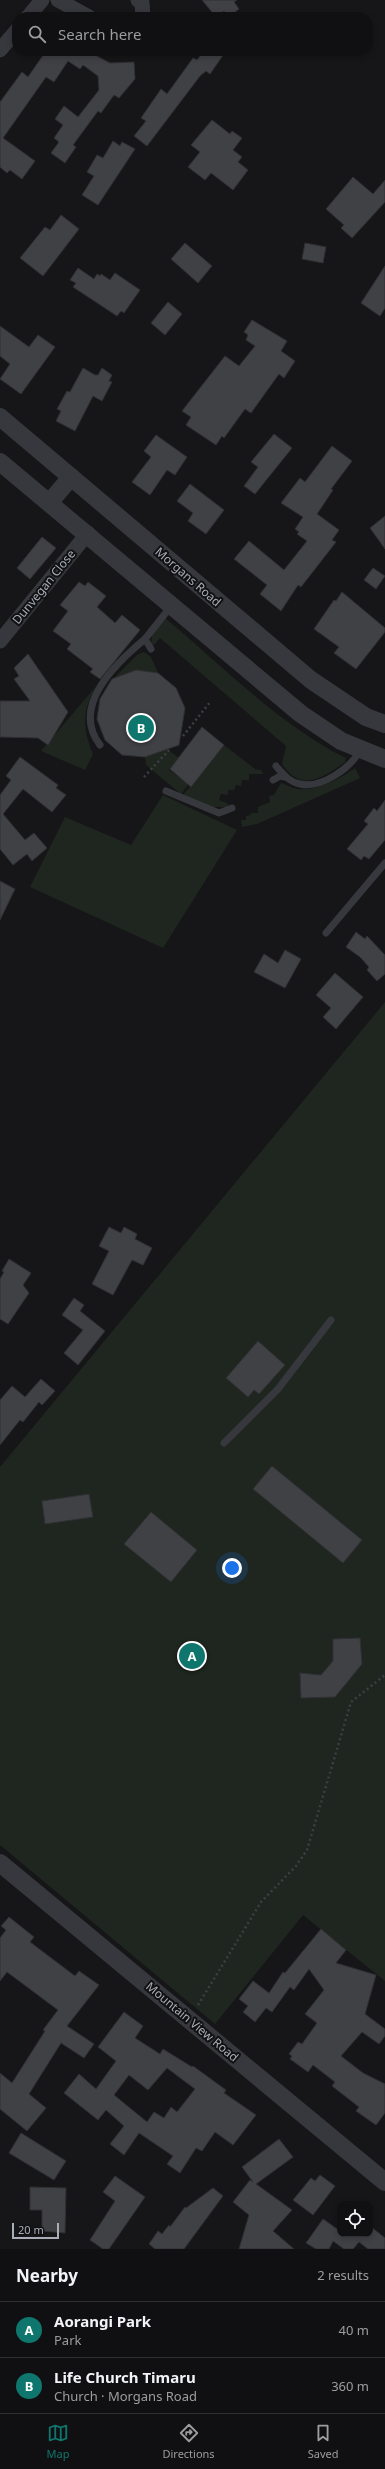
<!DOCTYPE html>
<meta charset="utf-8">
<style>
body{margin:0;font-family:"Noto Sans",sans-serif;background:#1e1e20;color:#f1f3f6}
.controls{position:absolute;right:12px;bottom:12px;display:grid;overflow:hidden;border-radius:8px;box-shadow:0 2px 6px #0003}
.controls button{width:36px;height:36px;display:grid;place-items:center;padding:0;border:0;border-bottom:1px solid #303032;background:#101012;color:#f1f3f6;font:20px sans-serif}
.scale{position:absolute;left:12px;bottom:10px;width:47px;box-sizing:border-box;padding-left:4px;border:2px solid #a8adb8;border-top:0;font-size:11px;line-height:14px;white-space:nowrap;color:#a8adb8;-webkit-text-stroke:3px #111113;paint-order:stroke}
.you{position:absolute;left:232px;top:1568px;width:14px;height:14px;margin:-10px;border:3px solid #fff;border-radius:50%;background:#1a73e8;box-shadow:0 0 0 6px #1a73e833}
.badge{display:grid;place-items:center;width:26px;height:26px;border-radius:50%;background:#0f766e;color:#fff;font-size:13px;font-weight:700}
.pin{position:absolute;translate:-50% -50%;border:2px solid #fff;box-shadow:0 1px 4px #0006}
.list{margin:0;padding:0;list-style:none}
h2{display:flex;justify-content:space-between;align-items:center;height:52px;margin:0;padding:0 16px;font-size:17px}
h2 small{font-size:13px;font-weight:400;color:#9c9d9f}
.list li{display:grid;grid-template-columns:26px 1fr auto;gap:12px;align-items:center;box-sizing:border-box;height:56px;padding:0 16px;border-top:1px solid #303032}
.list b{display:block;font-size:15px;white-space:nowrap}
.list p{margin:0;font-size:13px;white-space:nowrap;color:#9c9d9f}
.list em{font-size:13px;font-style:normal;color:#9c9d9f}
.icon{flex:none;width:22px;height:22px;fill:none;stroke:currentColor;stroke-width:2;stroke-linecap:round;stroke-linejoin:round}
.map{position:relative;flex:none;width:385px;height:2249px;overflow:hidden}
.search{position:absolute;background:#101012;box-shadow:0 2px 6px #0003;left:12px;right:12px;top:12px;height:44px;display:flex;align-items:center;gap:10px;box-sizing:border-box;padding:0 14px;border-radius:16px;color:#9c9d9f;font-size:15px}
.sheet{height:164px;background:#101012}
nav{display:flex;justify-content:space-around;align-items:center;box-sizing:border-box;height:56px;border-top:1px solid #303032;background:#101012;font-size:11px;color:#9c9d9f}
nav a{display:grid;justify-items:center;gap:2px}
nav .on{color:#0f766e}
.map>svg:first-child{display:block}
.green{fill:#1e261f}
.building{fill:#404145;stroke:#303034;fill-rule:evenodd}
.lines{fill:none;stroke-linecap:round;stroke-linejoin:round}
.path{stroke:#3d3f44;stroke-width:2.5;stroke-dasharray:2 3;stroke-linecap:butt}
.service{stroke:#37383d;stroke-width:7}
.minor{stroke:#37383d;stroke-width:15}
.tertiary{stroke:#37383d;stroke-width:18}
.labels{text-anchor:middle;stroke-width:4;stroke-linejoin:round;paint-order:stroke}
.street-label{font-size:12px;fill:#a8adb8;stroke:#111113}
</style>
<div class="map">
<svg width="385" height="2249" viewBox="0 0 385 2249">
<rect width="100%" height="100%" fill="#161618"/>
<g class="green">
<path d="M165,618c58,48 113,106 181,140l-1,4c-22,16 -44,31 -63,2l4,-18 -126,-108 -6,7 -3,-1 1,-9z"/>
<polygon points="144,652 151,657 158,673 136,670 114,678 137,655"/>
<path d="M97,685c-15,24 -15,43 -4,69l-8,16 -44,-19z"/>
<polygon points="224,745 255,769 261,770 263,774 249,774 249,780 242,780 241,786 236,785 234,790 228,790 228,795 221,794 219,800 229,804 226,807 210,807 183,795"/>
<polygon points="167,749 179,758 169,770 177,776 179,774 188,785 181,794 146,765 145,757"/>
<path d="M355,768l5,10 -103,46 -15,3 -1,-7h5v-4l5,-1v-2h7v-6l12,-5 -1,-6 5,-1 7,-12c6,2 12,6 18,6 19,2 42,-11 56,-21z"/>
<polygon points="163,795 237,830 163,948 30,887 65,817 131,845"/>
<polygon points="385,1002 385,1981 303,1915 215,2024 0,1845 0,1467"/>
</g>
<g class="building">
<polygon points="202,0 237,0 234,2 239,9 229,17 224,11 216,17"/>
<polygon points="46,51 93,51 91,53 110,63 134,62 135,79 119,98 114,95 101,113 98,111 73,145 76,147 65,163 51,153 59,142 54,138 63,125 55,119 64,106 78,117 99,90 98,76 83,65 80,69 68,61 54,82 46,77 3,138 35,161 22,179 10,170 7,173 0,167 0,102 22,72 28,77"/>
<polygon points="204,51 226,51 210,74 206,71 200,76 147,146 134,136 146,121 141,118 161,89 167,94 193,58 197,60"/>
<polygon points="212,120 230,134 232,131 242,138 233,150 242,157 238,162 248,170 233,190 211,173 205,180 188,167 200,152 191,145"/>
<polygon points="113,141 120,146 122,142 135,149 98,205 82,195 94,176 87,172 97,155 103,158"/>
<polygon points="353,177 373,194 385,180 385,202 352,238 341,228 344,225 326,209"/>
<polygon points="61,215 79,229 43,276 20,258 45,227 50,230"/>
<polygon points="185,243 212,266 198,283 171,259"/>
<polygon points="305,243 326,247 323,263 302,259"/>
<polygon points="385,266 385,308 380,316 361,303"/>
<polygon points="78,268 94,279 97,274 100,276 101,274 110,280 115,273 140,290 124,313 121,311 117,316 73,287 76,283 70,280"/>
<polygon points="168,302 182,314 165,335 151,323"/>
<polygon points="252,320 287,341 281,351 295,361 284,378 279,374 251,413 245,409 224,438 222,436 216,445 186,425 191,417 182,411 225,356 239,366 255,346 246,340 248,335 244,332"/>
<polygon points="0,326 29,347 38,335 55,347 21,394 0,379 10,364 0,356"/>
<polygon points="83,368 95,375 98,375 102,368 112,375 109,381 112,382 102,401 93,396 75,431 56,421 61,411 57,409 67,391 70,392"/>
<polygon points="274,434 292,448 255,494 244,486 258,467 251,462"/>
<polygon points="156,435 187,457 175,475 167,470 150,495 132,482 151,457 144,451"/>
<polygon points="332,446 352,461 331,489 333,490 317,514 339,530 332,540 336,542 301,587 298,585 281,611 260,594 267,585 234,559 249,541 284,570 307,541 297,534 299,532 295,529 303,517 281,503 300,478 305,482"/>
<polygon points="190,484 224,510 206,534 188,521 193,513 177,501"/>
<polygon points="385,516 385,549 370,528"/>
<polygon points="42,537 56,548 30,579 17,568"/>
<polygon points="373,568 385,576 376,589 364,580"/>
<polygon points="79,582 85,586 88,582 106,596 97,607 115,623 122,615 140,630 100,679 90,672 93,669 67,649 71,644 53,631 68,611 60,605"/>
<polygon points="342,592 385,628 385,632 356,669 334,653 339,647 314,629 334,600 336,601"/>
<polygon points="28,654 68,712 48,745 38,738 0,737 0,701 30,701 14,679 19,676 14,668"/>
<polygon points="136,670 158,673 176,688 185,708 179,745 145,757 122,755 105,740 97,719 100,699 112,679"/>
<polygon points="202,727 224,745 191,787 170,769"/>
<polygon points="20,757 58,785 56,788 66,795 52,812 23,789 3,814 25,840 34,833 47,848 32,861 27,854 13,865 0,849 0,795 11,780 6,776"/>
<polygon points="385,800 385,840 369,859 364,856 361,860 347,849 368,824 364,821 374,808 377,811"/>
<polygon points="0,881 15,889 0,920"/>
<polygon points="356,932 365,939 367,936 385,955 385,974 377,981 367,970 369,967 360,957 346,947"/>
<polygon points="285,950 301,959 285,988 254,972 264,954 278,963"/>
<polygon points="335,973 363,997 336,1029 323,1017 331,1008 316,995"/>
<polygon points="109,1227 121,1233 124,1227 137,1234 135,1239 152,1248 143,1265 132,1260 113,1295 92,1284 109,1251 99,1246"/>
<polygon points="9,1259 31,1273 23,1285 29,1293 8,1324 0,1319 0,1279 4,1272 2,1271"/>
<polygon points="74,1298 84,1305 80,1311 105,1331 78,1365 64,1353 83,1330 62,1315"/>
<polygon points="258,1341 285,1365 259,1394 254,1390 248,1397 226,1378"/>
<polygon points="41,1379 55,1391 42,1405 39,1402 23,1422 20,1420 0,1445 0,1400 12,1386 25,1397"/>
<polygon points="272,1466 362,1540 343,1563 253,1489"/>
<polygon points="89,1494 93,1517 45,1524 42,1501"/>
<polygon points="151,1512 197,1550 171,1582 124,1544"/>
<polygon points="360,1638 362,1664 335,1697 301,1698 300,1673 321,1675 333,1661 333,1639"/>
<polygon points="9,1917 34,1937 30,1942 75,1976 79,1971 99,1985 67,2026 94,2044 84,2058 61,2043 29,2094 46,2108 27,2131 0,2109 0,2073 12,2083 45,2031 43,2030 58,2010 7,1972 0,1981 0,1938 6,1930 1,1926"/>
<polygon points="321,1929 346,1950 336,1963 376,1975 365,2014 385,2029 385,2036 379,2044 362,2032 341,2056 363,2073 385,2084 385,2113 376,2125 356,2111 359,2107 332,2086 335,2082 313,2065 308,2072 290,2059 292,2056 289,2054 298,2042 302,2044 317,2023 305,2014 324,1990 309,1969 294,1990 290,1987 272,2012 266,2008 255,2022 243,2012 248,2006 239,1999 253,1981 269,1993 283,1972 285,1973"/>
<path d="M124,2012l19,14 -8,12 25,16 3,-5 29,18 1,-1 33,24 -2,3 32,22 -23,30 -18,-13 -13,19 -6,-3 -16,25 -13,-9 6,-8 -34,-23 -15,22 -14,-11 14,-18 -18,-16 -8,10 -34,-27 15,-19 17,15 20,-28 -18,-14zM167,2068l28,21 -18,23 -6,-5 -7,11 -10,-6 -7,10 -33,-27 15,-20 19,15z"/>
<polygon points="21,2133 66,2161 54,2180 9,2153"/>
<polygon points="279,2139 293,2157 256,2184 292,2210 273,2231 294,2249 239,2249 249,2215 233,2202 250,2180 253,2182 242,2167"/>
<polygon points="320,2175 335,2186 313,2215 293,2200 311,2178 315,2181"/>
<polygon points="115,2176 145,2197 109,2249 103,2249 90,2240 115,2201 103,2192"/>
<polygon points="30,2187 66,2188 65,2233 42,2231 42,2210 30,2210"/>
<polygon points="213,2188 223,2196 184,2249 155,2249 149,2244 158,2231 162,2234 169,2225 170,2227 185,2207 186,2208"/>
<polygon points="323,2219 340,2231 340,2234 370,2234 370,2226 385,2238 385,2249 368,2249 359,2242 353,2249 344,2249 333,2241 329,2249 316,2249 306,2243"/>
</g>
<g class="lines">
<g class="path">
<polyline points="183,736 211,701"/>
<polyline points="144,777 169,750"/>
<polyline points="198,2005 261,1902 296,1866 307,1850 351,1702 385,1675"/>
</g>
<g class="service">
<polyline points="151,649 145,639 172,605"/>
<path d="M100,745c-30,-39 16,-82 45,-106"/>
<path d="M276,766c7,8 13,16 24,18 21,5 51,-16 60,-34"/>
<polyline points="273,780 280,776 285,777"/>
<polyline points="166,791 219,813 232,808"/>
<polyline points="326,933 385,863"/>
<polyline points="224,1443 278,1389 331,1320"/>
</g>
<g class="minor">
<polyline points="58,0 89,17"/>
<polyline points="138,0 142,3 143,17"/>
<polyline points="28,17 42,0"/>
<polyline points="0,50 17,30"/>
<polyline points="0,641 88,533"/>
</g>
<g class="tertiary">
<polyline points="0,417 311,680 366,717 385,724"/>
<polyline points="0,462 301,714 341,741 385,759"/>
<polyline points="50,502 71,477"/>
<polyline points="0,1863 385,2182"/>
</g>
</g>
<g class="labels">
<g class="street-label">
<text transform="translate(188 577) rotate(41)" y="4">Morgans Road</text>
<text transform="translate(44 587) rotate(-51)" y="4">Dunvegan Close</text>
<text transform="translate(192 2022) rotate(40)" y="4">Mountain View Road</text>
</g>
</g>
</svg>
<div class="controls">
<button><svg class="icon" aria-label="locate" viewBox="0 0 24 24"><circle cx="12" cy="12" r="6"/><path d="M12 2v4M12 18v4M2 12h4M18 12h4"/></svg></button>
</div>
<div class="scale">20 m</div>
<div class="you"></div>
<div class="pin badge" style="left:192px;top:1656px">A</div>
<div class="pin badge" style="left:141px;top:728px">B</div>
<div class="search"><svg class="icon" aria-label="search" viewBox="0 0 24 24"><circle cx="10" cy="10" r="6"/><path d="M15 15l6 6"/></svg>Search here</div>
</div>
<section class="sheet">
<h2>Nearby<small>2 results</small></h2>
<ul class="list">
<li><span class="badge">A</span><div><b>Aorangi Park</b><p>Park</p></div><em>40 m</em></li>
<li><span class="badge">B</span><div><b>Life Church Timaru</b><p>Church · Morgans Road</p></div><em>360 m</em></li>
</ul>
</section>
<nav>
<a class="on"><svg class="icon" aria-label="map" viewBox="0 0 24 24"><path d="M3 6l6-2 6 2 6-2v14l-6 2-6-2-6 2zM9 4v14M15 6v14"/></svg>Map</a>
<a><svg class="icon" aria-label="directions" viewBox="0 0 24 24"><path d="M12 3l9 9-9 9-9-9zM9 14v-3h6M13 9l2 2-2 2"/></svg>Directions</a>
<a><svg class="icon" aria-label="saved" viewBox="0 0 24 24"><path d="M7 4h10v16l-5-4-5 4z"/></svg>Saved</a>
</nav>
